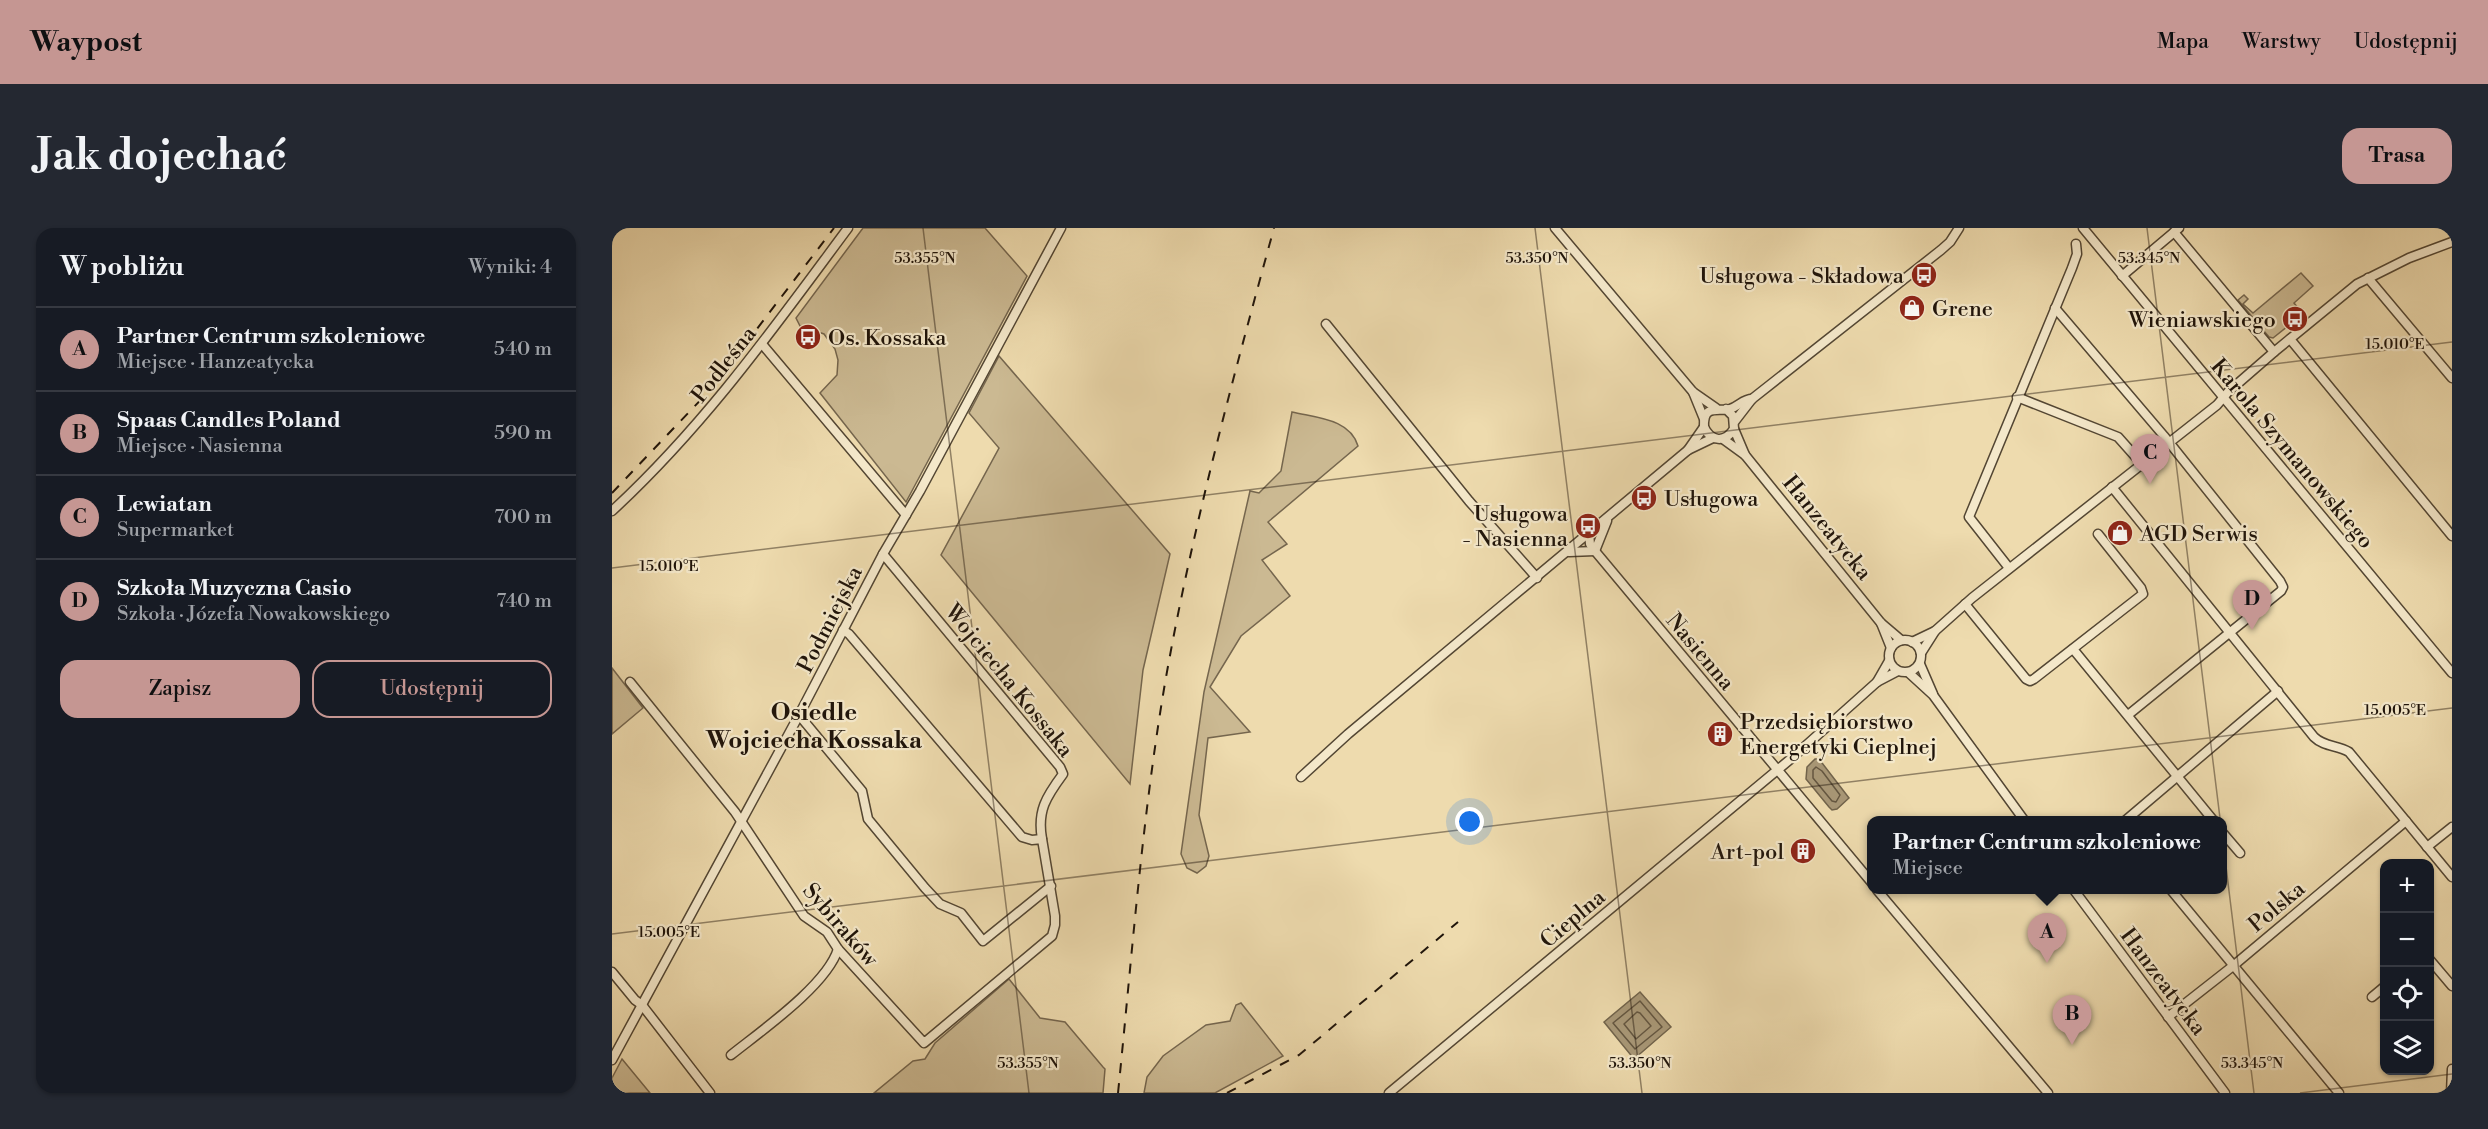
<!DOCTYPE html>
<html lang="pl">
<meta charset="utf-8">
<style>
body{margin:0;font-family:"Libre Bodoni",serif;background:#242831;color:#f1f3f6}
.controls{position:absolute;right:18px;bottom:18px;display:grid;overflow:hidden;border-radius:12px;box-shadow:0 2px 4px #0004}
.controls button{width:54px;height:54px;display:grid;place-items:center;padding:0;border:0;border-bottom:2px solid #363941;background:#171b24;color:#f1f3f6;font:30px sans-serif}
.you{position:absolute;left:858px;top:594px;width:21px;height:21px;margin:-15px;border:4px solid #fff;border-radius:50%;background:#1a73e8;box-shadow:0 0 0 9px #1a73e833}
.badge{display:grid;place-items:center;width:39px;height:39px;border-radius:50%;background:#c59692;color:#111;font-size:20px;font-weight:700}
.pin{position:absolute;translate:-50% -50px;filter:drop-shadow(0 2px 3px #0008)}
.pin::after{content:'';position:absolute;top:32px;width:21px;height:18px;background:inherit;clip-path:polygon(0 0,100% 0,50% 100%)}
.popup{position:absolute;left:1255px;top:588px;width:360px;height:78px;box-sizing:border-box;display:grid;place-content:center;border-radius:12px;background:#171b24;filter:drop-shadow(0 2px 4px #0005);font-size:20px;white-space:nowrap;color:#9ea1a6}
.popup b{font-size:22px;color:#f1f3f6}
.popup::after{content:'';position:absolute;left:50%;top:100%;margin-left:-12px;border:12px solid transparent;border-top-color:#171b24}
.list{margin:0;padding:0;list-style:none}
h2{display:flex;justify-content:space-between;align-items:center;height:78px;margin:0;padding:0 24px;font-size:26px}
h2 small{font-size:20px;font-weight:400;color:#9ea1a6}
.list li{display:grid;grid-template-columns:39px 1fr auto;gap:18px;align-items:center;box-sizing:border-box;height:84px;padding:0 24px;border-top:2px solid #363941}
.list b{display:block;font-size:22px;white-space:nowrap}
.list p{margin:0;font-size:20px;white-space:nowrap;color:#9ea1a6}
.list em{font-size:20px;font-style:normal;color:#9ea1a6}
.actions{display:flex;gap:12px;padding:18px 24px}
.actions a{flex:1;padding:14px 0;border:2px solid #c59692;border-radius:18px;text-align:center;font-size:21px;color:#c59692}
.actions .main{background:#c59692;color:#111}
.icon{flex:none;width:33px;height:33px;fill:none;stroke:currentColor;stroke-width:2;stroke-linecap:round;stroke-linejoin:round}
.map{position:relative;flex:none;width:1840px;height:865px;overflow:hidden;border-radius:18px}
header{display:flex;align-items:center;gap:36px;box-sizing:border-box;height:84px;padding:0 30px;background:#c59692;color:#111}
header strong{font-size:28px}
nav{display:flex;gap:33px;margin-inline-start:auto;font-size:21px}
.intro{display:flex;align-items:center;justify-content:space-between;box-sizing:border-box;height:144px;padding:0 36px}
h1{margin:0;font-size:42px}
.button{padding:15px 27px;border-radius:18px;background:#c59692;color:#111;font-size:21px;font-weight:700}
main{display:flex;gap:36px;padding:0 36px}
aside{flex:1;background:#171b24;border-radius:18px;box-shadow:0 2px 4px #0004}
.map>svg:first-child{display:block}
.green{fill:#cbb992;stroke:#75664e;stroke-width:1.5}
.water{fill:#a89776;stroke:#71634b;stroke-width:1.5}
.lines{fill:none;stroke-linecap:round;stroke-linejoin:round}
.shore{stroke:#645640;stroke-width:1.5}
.minor-casing{stroke:#534633;stroke-width:11}
.minor{stroke:#f4e8ca;stroke-width:8}
.rail{stroke:#1f140a;stroke-width:2;stroke-dasharray:10 10;stroke-linecap:butt}
.ticks{fill:none;stroke:#1f140a;stroke-width:1.5;stroke-opacity:0.45}
.labels{text-anchor:middle;stroke-width:4.5;stroke-linejoin:round;paint-order:stroke}
.poi-label{font-size:22px;fill:#1f140a;stroke:#f4e8ca;text-anchor:start}
.street-label{font-size:22px;fill:#1f140a;stroke:#f4e8ca}
.neighbourhood-label{font-size:24px;font-weight:bold;fill:#1f140a;stroke:#f4e8ca}
.ticks-label{font-size:15px;text-anchor:middle;fill:#1f140a;stroke:#f4e8ca;stroke-width:4.5;stroke-linejoin:round;paint-order:stroke}
</style>
<header>
<strong>Waypost</strong>
<nav><a>Mapa</a><a>Warstwy</a><a>Udostępnij</a></nav>
</header>
<div class="intro"><h1>Jak dojechać</h1><a class="button">Trasa</a></div>
<main>
<aside>
<h2>W pobliżu<small>Wyniki: 4</small></h2>
<ul class="list">
<li><span class="badge">A</span><div><b>Partner Centrum szkoleniowe</b><p>Miejsce · Hanzeatycka</p></div><em>540 m</em></li>
<li><span class="badge">B</span><div><b>Spaas Candles Poland</b><p>Miejsce · Nasienna</p></div><em>590 m</em></li>
<li><span class="badge">C</span><div><b>Lewiatan</b><p>Supermarket</p></div><em>700 m</em></li>
<li><span class="badge">D</span><div><b>Szkoła Muzyczna Casio</b><p>Szkoła · Józefa Nowakowskiego</p></div><em>740 m</em></li>
</ul>
<div class="actions"><a class="main">Zapisz</a><a>Udostępnij</a></div>
</aside>
<div class="map">
<svg width="1840" height="865" viewBox="0 0 1840 865">
<rect width="100%" height="100%" fill="#eedbae"/>
<filter id="stains"><feTurbulence type="fractalNoise" baseFrequency=".00333" numOctaves="4"/><feColorMatrix values="0 0 0 0 .2 0 0 0 0 .09 0 0 0 0 .02 0 0 0 .5 -.17"/></filter>
<radialGradient id="worn" r=".72"><stop offset=".6" stop-color="#630" stop-opacity="0"/><stop offset="1" stop-color="#630" stop-opacity=".3"/></radialGradient>
<g class="green">
<polygon points="251,0 373,0 415,48 294,274 208,165 225,147 226,132 223,121 212,106 188,98 184,90"/>
<polygon points="1689,45 1701,58 1682,75 1691,86 1661,110 1657,109 1626,72 1632,67 1636,71 1631,76 1641,85"/>
<polygon points="387,128 558,326 531,442 518,556 329,327 387,220 357,185"/>
<path d="M680,184c25,6 58,7 66,34l-90,76 19,22 -25,16 28,36 -49,40 -31,51 40,45 -42,6 -9,77 10,41 -3,10 -9,7 -10,-5 -6,-14 23,-162 46,-201 9,2 22,-22z"/>
<polygon points="0,440 31,480 0,506"/>
<polygon points="397,751 428,790 453,794 491,839 493,841 491,865 262,865 301,833 313,831 323,815"/>
<polygon points="629,775 671,828 603,865 532,865 535,849 551,828 594,797 618,793 624,777"/>
<polygon points="10,831 38,865 0,865 0,850"/>
</g>
<g class="water">
<polygon points="1203,531 1207,531 1237,570 1225,581 1220,582 1217,579 1194,551 1195,539"/>
<polygon points="1028,764 1059,799 1022,831 992,794"/>
</g>
<g class="lines">
<g class="shore">
<polygon points="1204,539 1210,543 1228,567 1224,574 1220,573 1201,550 1201,542"/>
<polygon points="1028,773 1050,799 1023,821 1001,795"/>
<polygon points="1025,784 1028,785 1039,798 1024,811 1012,796"/>
</g>
<g class="minor-casing">
<g id="minor">
<polyline points="943,0 1081,164 1104,180"/>
<polyline points="1471,0 1840,445"/>
<polyline points="1562,4 1662,124"/>
<polyline points="1510,48 1567,0"/>
<polyline points="1756,50 1840,150"/>
<polyline points="1443,80 1552,208 1668,353 1671,359 1669,363 1516,487"/>
<polyline points="714,96 857,273 925,350"/>
<polyline points="1678,111 1840,308"/>
<polyline points="150,116 294,287"/>
<polyline points="1081,164 1092,191"/>
<polyline points="1405,169 1506,209 1530,236"/>
<path d="M1114,181l7,7 1,13c-9,14 -23,13 -30,-2 -1,-23 13,-15 26,-18 9,-3 13,-10 22,-10"/>
<polyline points="1123,193 1140,171 1329,22 1338,14 1347,0"/>
<polyline points="1122,201 1133,227"/>
<polyline points="1111,211 1133,227 1269,395 1289,412"/>
<polyline points="1076,222 1092,199"/>
<path d="M1500,259l202,250c10,10 24,8 35,15l103,125"/>
<path d="M0,283c93,-86 161,-182 236,-283"/>
<polyline points="977,305 978,316 983,323 1260,655"/>
<polyline points="983,323 995,293"/>
<polyline points="957,324 983,323"/>
<path d="M271,326l177,213 3,7c-17,23 -26,37 -21,65"/>
<polyline points="1397,340 1357,289 1460,40 1465,26 1464,16"/>
<polyline points="1353,376 1414,451 1418,453 1422,451 1531,366 1529,360 1486,306"/>
<polyline points="1269,395 1279,420"/>
<circle cx="1293" cy="428" r="16"/>
<polyline points="1300,414 1323,403"/>
<polyline points="1461,421 1601,592"/>
<polyline points="1309,425 1323,403 1360,370 1605,177 1616,164 1662,124 1745,56 1797,30 1840,14"/>
<polyline points="1308,436 1321,466"/>
<polyline points="1297,445 1321,467 1412,592"/>
<polyline points="18,454 123,584 192,688 215,704 226,721 312,815 440,708 443,697 443,688 430,611 420,612 410,609 237,406 231,402"/>
<polyline points="1265,454 1277,433"/>
<polyline points="187,487 250,563 256,591 313,660 328,676 349,685 371,713 439,658"/>
<polyline points="689,549 736,506 1076,222 1101,210"/>
<polyline points="1514,592 1666,463"/>
<polyline points="1610,604 1628,625"/>
<polyline points="1815,619 1840,599"/>
<polyline points="1265,662 1436,865"/>
<polyline points="1462,662 1613,865"/>
<polyline points="1559,662 1727,865"/>
<polyline points="1818,732 1840,758"/>
<polyline points="0,744 23,772 30,777 98,865"/>
<polyline points="1760,769 1772,759"/>
<polyline points="1556,789 1621,738 1794,593"/>
<path d="M119,827c30,-24 96,-70 107,-106"/>
<polyline points="0,832 187,487 271,326 308,263 449,0"/>
<polyline points="777,865 1181,529 1265,454 1286,443"/>
<polyline points="1839,865 1840,841"/>
</g>
</g>
<use href="#minor" class="minor"/>
<g class="rail">
<polyline points="0,265 99,161 222,0"/>
<path d="M506,865c14,-137 24,-275 47,-410 27,-154 68,-305 109,-455"/>
<polyline points="615,865 687,827 846,694"/>
</g>
</g>
<path class="ticks" d="M311,0l106,865M923,0l107,865M1535,0l107,865M0,340l1840,-226M0,706l1840,-226M1688,865l152,-19"/>
<defs>
<g id="bus-disc" transform="scale(1.35)"><circle r="9.5" fill="#8f2418" stroke="#f4e8ca"/><path d="M-5-6H5V4H4V6H2V4H-2V6H-4V4H-5ZM-3.5-4V0h7V-4ZM-3.5 1.2v1.5H-2V1.2ZM2 1.2v1.5H3.5V1.2Z" fill="#fff"/></g>
<g id="shop-disc" transform="scale(1.35)"><circle r="9.5" fill="#8f2418" stroke="#f4e8ca"/><path d="M-5-2.5h2.3a2.7 3.5 0 0 1 5.4 0H5L5.5 6h-11ZM-1.5-2.5h3a1.5 2.3 0 0 0-3 0Z" fill="#fff"/></g>
<g id="building-disc" transform="scale(1.35)"><circle r="9.5" fill="#8f2418" stroke="#f4e8ca"/><path d="M-4-6H4V6H1V3H-1V6H-4ZM-2.5-4.3h1.7v1.8h-1.7ZM.8-4.3h1.7v1.8H.8ZM-2.5-1h1.7V.8h-1.7ZM.8-1h1.7V.8H.8Z" fill="#fff"/></g>
</defs>
<g fill-rule="evenodd">
<use href="#bus-disc" x="1312" y="47"/>
<use href="#shop-disc" x="1300" y="80"/>
<use href="#bus-disc" x="1683" y="91"/>
<use href="#bus-disc" x="196" y="109"/>
<use href="#bus-disc" x="1032" y="270"/>
<use href="#bus-disc" x="976" y="298"/>
<use href="#shop-disc" x="1508" y="305"/>
<use href="#building-disc" x="1108" y="506"/>
<use href="#building-disc" x="1191" y="623"/>
</g>
<g class="labels">
<g class="poi-label">
<text x="1292" y="55" text-anchor="end">Usługowa - Składowa</text>
<text x="1320" y="88">Grene</text>
<text x="1664" y="99" text-anchor="end">Wieniawskiego</text>
<text x="216" y="117">Os. Kossaka</text>
<text x="1052" y="278">Usługowa</text>
<text x="956" y="293" text-anchor="end">Usługowa<tspan x="956" dy="25">- Nasienna</tspan></text>
<text x="1528" y="313">AGD Serwis</text>
<text x="1128" y="501">Przedsiębiorstwo<tspan x="1128" dy="25">Energetyki Cieplnej</tspan></text>
<text x="1172" y="631" text-anchor="end">Art-pol</text>
</g>
<g class="street-label">
<text transform="translate(111 136) rotate(-52)" y="8">Podleśna</text>
<text transform="translate(1681 225) rotate(50)" y="8">Karola Szymanowskiego</text>
<text transform="translate(1216 299) rotate(51)" y="8">Hanzeatycka</text>
<text transform="translate(217 391) rotate(-63)" y="8">Podmiejska</text>
<text transform="translate(1089 423) rotate(50)" y="8">Nasienna</text>
<text transform="translate(398 452) rotate(51)" y="8">Wojciecha Kossaka</text>
<text transform="translate(1664 678) rotate(-40)" y="8">Polska</text>
<text transform="translate(960 690) rotate(-40)" y="8">Cieplna</text>
<text transform="translate(229 696) rotate(49)" y="8">Sybiraków</text>
<text transform="translate(1552 753) rotate(53)" y="8">Hanzeatycka</text>
</g>
<g class="neighbourhood-label">
<text x="202" y="492">Osiedle<tspan x="202" dy="28">Wojciecha Kossaka</tspan></text>
</g>
</g>
<g class="ticks-label">
<text x="313" y="35">53.355°N</text>
<text x="925" y="35">53.350°N</text>
<text x="1537" y="35">53.345°N</text>
<text x="1783" y="121">15.010°E</text>
<text x="57" y="343">15.010°E</text>
<text x="1783" y="487">15.005°E</text>
<text x="57" y="709">15.005°E</text>
<text x="416" y="840">53.355°N</text>
<text x="1028" y="840">53.350°N</text>
<text x="1640" y="840">53.345°N</text>
</g>
<rect width="100%" height="100%" filter="url(#stains)"/>
<rect width="100%" height="100%" fill="url(#worn)"/>
</svg>
<div class="controls">
<button>+</button>
<button>−</button>
<button><svg class="icon" aria-label="locate" viewBox="0 0 24 24"><circle cx="12" cy="12" r="6"/><path d="M12 2v4M12 18v4M2 12h4M18 12h4"/></svg></button>
<button><svg class="icon" aria-label="layers" viewBox="0 0 24 24"><path d="M12 4l9 5-9 5-9-5zM3 14l9 5 9-5"/></svg></button>
</div>
<div class="you"></div>
<div class="pin badge" style="left:1435px;top:735px">A</div>
<div class="popup"><b>Partner Centrum szkoleniowe</b>Miejsce</div>
<div class="pin badge" style="left:1460px;top:817px">B</div>
<div class="pin badge" style="left:1538px;top:256px">C</div>
<div class="pin badge" style="left:1640px;top:402px">D</div>
</div>
</main>
